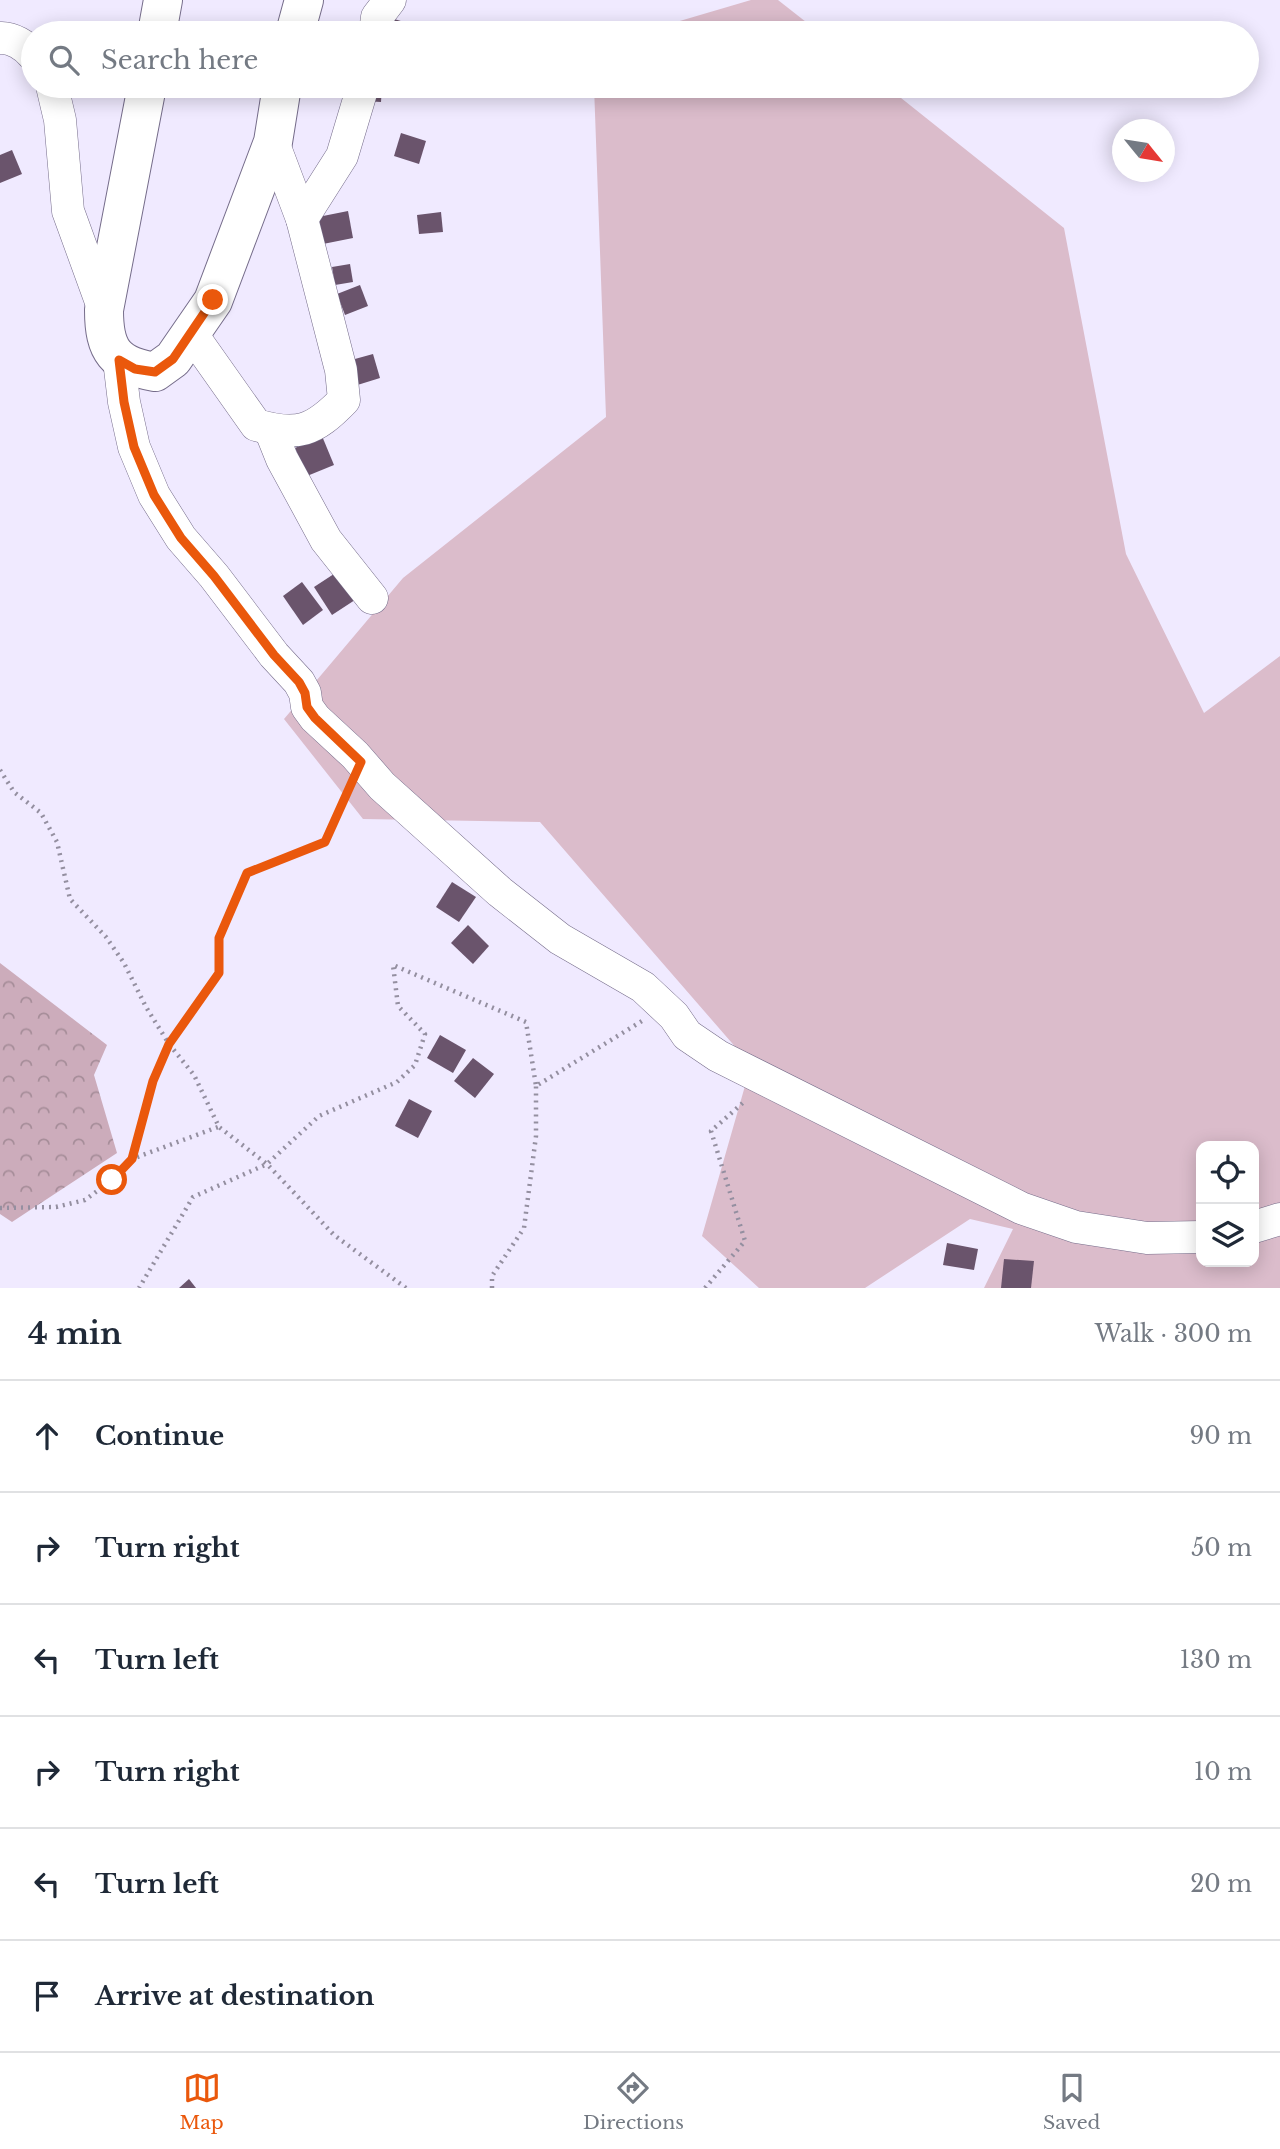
<!DOCTYPE html>
<meta charset="utf-8">
<style>
body{margin:0;font-family:"Libre Baskerville",serif;background:#f6f6f7;color:#1f2937}
.controls{position:absolute;right:21px;bottom:21px;display:grid;overflow:hidden;border-radius:14px;box-shadow:0 4px 18px #0003}
.controls button{width:63px;height:63px;display:grid;place-items:center;padding:0;border:0;border-bottom:2px solid #e0e1e3;background:#fff;color:#1f2937;font:35px sans-serif}
.compass{position:absolute;left:1112px;top:119px;width:63px;height:63px;border-radius:50%;background:#fff;box-shadow:0 4px 18px #0003;rotate:120deg}
.stop{position:absolute;width:21px;height:21px;margin:-16px;border:5px solid #ea580c;border-radius:50%;background:#fff}
.stop.end{background:#ea580c;border-color:#fff;box-shadow:0 2px 7px #0008}
.list{margin:0;padding:0;list-style:none}
h2{display:flex;justify-content:space-between;align-items:center;height:91px;margin:0;padding:0 28px;font-size:30px}
h2 small{font-size:23px;font-weight:400;color:#747a83}
.list li{display:grid;grid-template-columns:46px 1fr auto;gap:21px;align-items:center;box-sizing:border-box;height:112px;padding:0 28px;border-top:2px solid #e0e1e3}
.list b{display:block;font-size:26px;white-space:nowrap}
.list em{font-size:23px;font-style:normal;color:#747a83}
.icon{flex:none;width:38px;height:38px;fill:none;stroke:currentColor;stroke-width:2;stroke-linecap:round;stroke-linejoin:round}
.map{position:relative;flex:none;width:1280px;height:1288px;overflow:hidden}
.search{position:absolute;background:#fff;box-shadow:0 4px 18px #0003;left:21px;right:21px;top:21px;height:77px;display:flex;align-items:center;gap:18px;box-sizing:border-box;padding:0 24px;border-radius:38px;color:#747a83;font-size:26px}
.sheet{height:763px;background:#fff}
nav{display:flex;justify-content:space-around;align-items:center;box-sizing:border-box;height:98px;border-top:2px solid #e0e1e3;background:#fff;font-size:19px;color:#747a83}
nav a{display:grid;justify-items:center;gap:4px}
nav .on{color:#ea580c}
.map>svg:first-child{display:block}
.green{fill:#dbbccb;fill-rule:evenodd}
.forest{fill:url(#forest-crowns)}
.building{fill:#6a546c}
.lines{fill:none;stroke-linecap:round;stroke-linejoin:round}
.minor-casing{stroke:#756c8a;stroke-width:33}
.tertiary-casing{stroke:#756c8a;stroke-width:40}
.path{stroke:#948fa0;stroke-width:4.5;stroke-dasharray:2 5;stroke-linecap:butt}
.minor{stroke:#fff;stroke-width:32}
.tertiary{stroke:#fff;stroke-width:38}
.route{stroke:#ea580c;stroke-width:9}
</style>
<div class="map">
<svg width="1280" height="1288" viewBox="0 0 1280 1288">
<defs>
<pattern id="forest-crowns" width="20" height="18" patternUnits="userSpaceOnUse" patternTransform="scale(1.75)"><rect width="20" height="18" fill="#ccacbb"/><path d="M2 6a3 3 0 1 1 6 0M12 15a3 3 0 1 1 6 0" fill="none" stroke="#a68d99"/></pattern>
</defs>
<rect width="100%" height="100%" fill="#f0eaff"/>
<g class="green">
<polygon points="751,0 778,0 820,33 639,33"/>
<path d="M594,86h292l178,142 62,326 78,159 76,-57v632h-296l29,-59 -43,-10 -105,69h-106l-57,-52 49,-171 -211,-243 -177,-3 -79,-100 119,-141 203,-161zM1201,1146h53v116h-53z"/>
</g>
<polygon class="forest" points="0,963 107,1045 94,1075 117,1153 12,1222 0,1214"/>
<g class="building">
<polygon points="391,18 427,29 425,33 387,33"/>
<polygon points="365,86 382,86 381,102 364,101"/>
<polygon points="401,133 426,141 419,164 394,156"/>
<polygon points="12,150 22,174 0,183 0,155"/>
<polygon points="348,211 353,238 318,245 313,218"/>
<polygon points="441,212 443,232 419,234 417,215"/>
<polygon points="350,264 353,282 335,285 332,267"/>
<polygon points="360,285 368,306 345,315 337,294"/>
<polygon points="373,354 380,378 351,387 344,362"/>
<polygon points="322,436 334,465 307,476 295,448"/>
<polygon points="340,570 358,598 332,615 314,587"/>
<polygon points="302,582 323,610 303,625 283,596"/>
<polygon points="452,882 476,897 459,922 436,907"/>
<polygon points="468,925 489,946 473,964 451,943"/>
<polygon points="440,1035 466,1050 453,1073 427,1058"/>
<polygon points="473,1058 494,1074 475,1098 454,1081"/>
<polygon points="409,1099 432,1111 418,1138 395,1126"/>
<polygon points="947,1243 978,1249 974,1270 943,1265"/>
<polygon points="1004,1259 1034,1261 1031,1288 1001,1288"/>
<polygon points="189,1279 196,1288 179,1288"/>
</g>
<g class="lines">
<g class="minor-casing">
<g id="minor">
<polyline points="375,33 377,17 390,0"/>
<path d="M0,38c12,-1 26,8 33,17"/>
<polyline points="52,86 60,120 68,211 104,310"/>
<polyline points="302,219 342,156 363,86"/>
<path d="M191,333l65,92c42,12 58,6 88,-25l-3,-30 -39,-151 -29,-77"/>
<polyline points="119,360 124,402 134,447 154,495 181,538 214,576 274,655 299,682 305,693 307,707 315,718 355,755 382,786 500,892 560,939 643,987 674,1016 687,1035 718,1056 1021,1208 1076,1227 1147,1238 1201,1237"/>
<polyline points="270,429 282,459 326,540 372,598"/>
<polyline points="1254,1227 1280,1219"/>
</g>
</g>
<g class="tertiary-casing">
<g id="tertiary">
<polyline points="157,33 163,0"/>
<polyline points="295,33 304,0"/>
<path d="M147,86l-43,224c0,41 11,55 51,62l18,-13 40,-58 60,-159 9,-56"/>
</g>
</g>
<g class="path">
<polyline points="0,770 14,792 41,813 57,842 70,899 106,937 124,963 146,1007 169,1044 194,1075 219,1127 267,1164 193,1197 139,1288"/>
<polyline points="132,1159 154,1081 169,1044 219,973 219,938 247,873 325,842 349,789"/>
<polyline points="0,1208 56,1207 85,1200 112,1180 132,1159 218,1127"/>
<polyline points="406,1288 334,1235 267,1164 319,1116 397,1082 415,1065 425,1034 398,1006 393,965 526,1022 536,1086 642,1021"/>
<polyline points="492,1288 492,1276 524,1228 536,1136 536,1086"/>
<polyline points="705,1288 745,1241 711,1131 745,1101"/>
</g>
<use href="#minor" class="minor"/>
<use href="#tertiary" class="tertiary"/>
</g>
<g class="lines">
<polyline class="route" points="112,1180 132,1159 153,1081 169,1044 219,973 219,938 247,873 325,842 361,762 315,718 307,707 305,693 299,682 274,655 214,576 181,538 154,495 134,447 124,402 119,360 135,369 155,372 173,359 213,300"/>
</g>
</svg>
<div class="controls">
<button><svg class="icon" aria-label="locate" viewBox="0 0 24 24"><circle cx="12" cy="12" r="6"/><path d="M12 2v4M12 18v4M2 12h4M18 12h4"/></svg></button>
<button><svg class="icon" aria-label="layers" viewBox="0 0 24 24"><path d="M12 4l9 5-9 5-9-5zM3 14l9 5 9-5"/></svg></button>
</div>
<svg class="compass" viewBox="-18 -18 36 36"><path d="M0-13l5 13h-10z" fill="#e53935"/><path d="M0 13l5-13h-10z" fill="#747a83"/></svg>
<div class="stop" style="left:112px;top:1180px"></div>
<div class="stop end" style="left:213px;top:300px"></div>
<div class="search"><svg class="icon" aria-label="search" viewBox="0 0 24 24"><circle cx="10" cy="10" r="6"/><path d="M15 15l6 6"/></svg>Search here</div>
</div>
<section class="sheet">
<h2>4 min<small>Walk · 300 m</small></h2>
<ul class="list">
<li><svg class="icon" aria-label="ahead" viewBox="0 0 24 24"><path d="M12 20V5M6 11l6-6 6 6"/></svg><div><b>Continue</b></div><em>90 m</em></li>
<li><svg class="icon" aria-label="right" viewBox="0 0 24 24"><path d="M7 20v-9h11M14 6l5 5-5 5"/></svg><div><b>Turn right</b></div><em>50 m</em></li>
<li><svg class="icon" aria-label="left" viewBox="0 0 24 24"><path d="M17 20v-9H6M10 6l-5 5 5 5"/></svg><div><b>Turn left</b></div><em>130 m</em></li>
<li><svg class="icon" aria-label="right" viewBox="0 0 24 24"><path d="M7 20v-9h11M14 6l5 5-5 5"/></svg><div><b>Turn right</b></div><em>10 m</em></li>
<li><svg class="icon" aria-label="left" viewBox="0 0 24 24"><path d="M17 20v-9H6M10 6l-5 5 5 5"/></svg><div><b>Turn left</b></div><em>20 m</em></li>
<li><svg class="icon" aria-label="arrive" viewBox="0 0 24 24"><path d="M6 21V4h12l-3 4 3 4H6"/></svg><div><b>Arrive at destination</b></div></li>
</ul>
</section>
<nav>
<a class="on"><svg class="icon" aria-label="map" viewBox="0 0 24 24"><path d="M3 6l6-2 6 2 6-2v14l-6 2-6-2-6 2zM9 4v14M15 6v14"/></svg>Map</a>
<a><svg class="icon" aria-label="directions" viewBox="0 0 24 24"><path d="M12 3l9 9-9 9-9-9zM9 14v-3h6M13 9l2 2-2 2"/></svg>Directions</a>
<a><svg class="icon" aria-label="saved" viewBox="0 0 24 24"><path d="M7 4h10v16l-5-4-5 4z"/></svg>Saved</a>
</nav>
